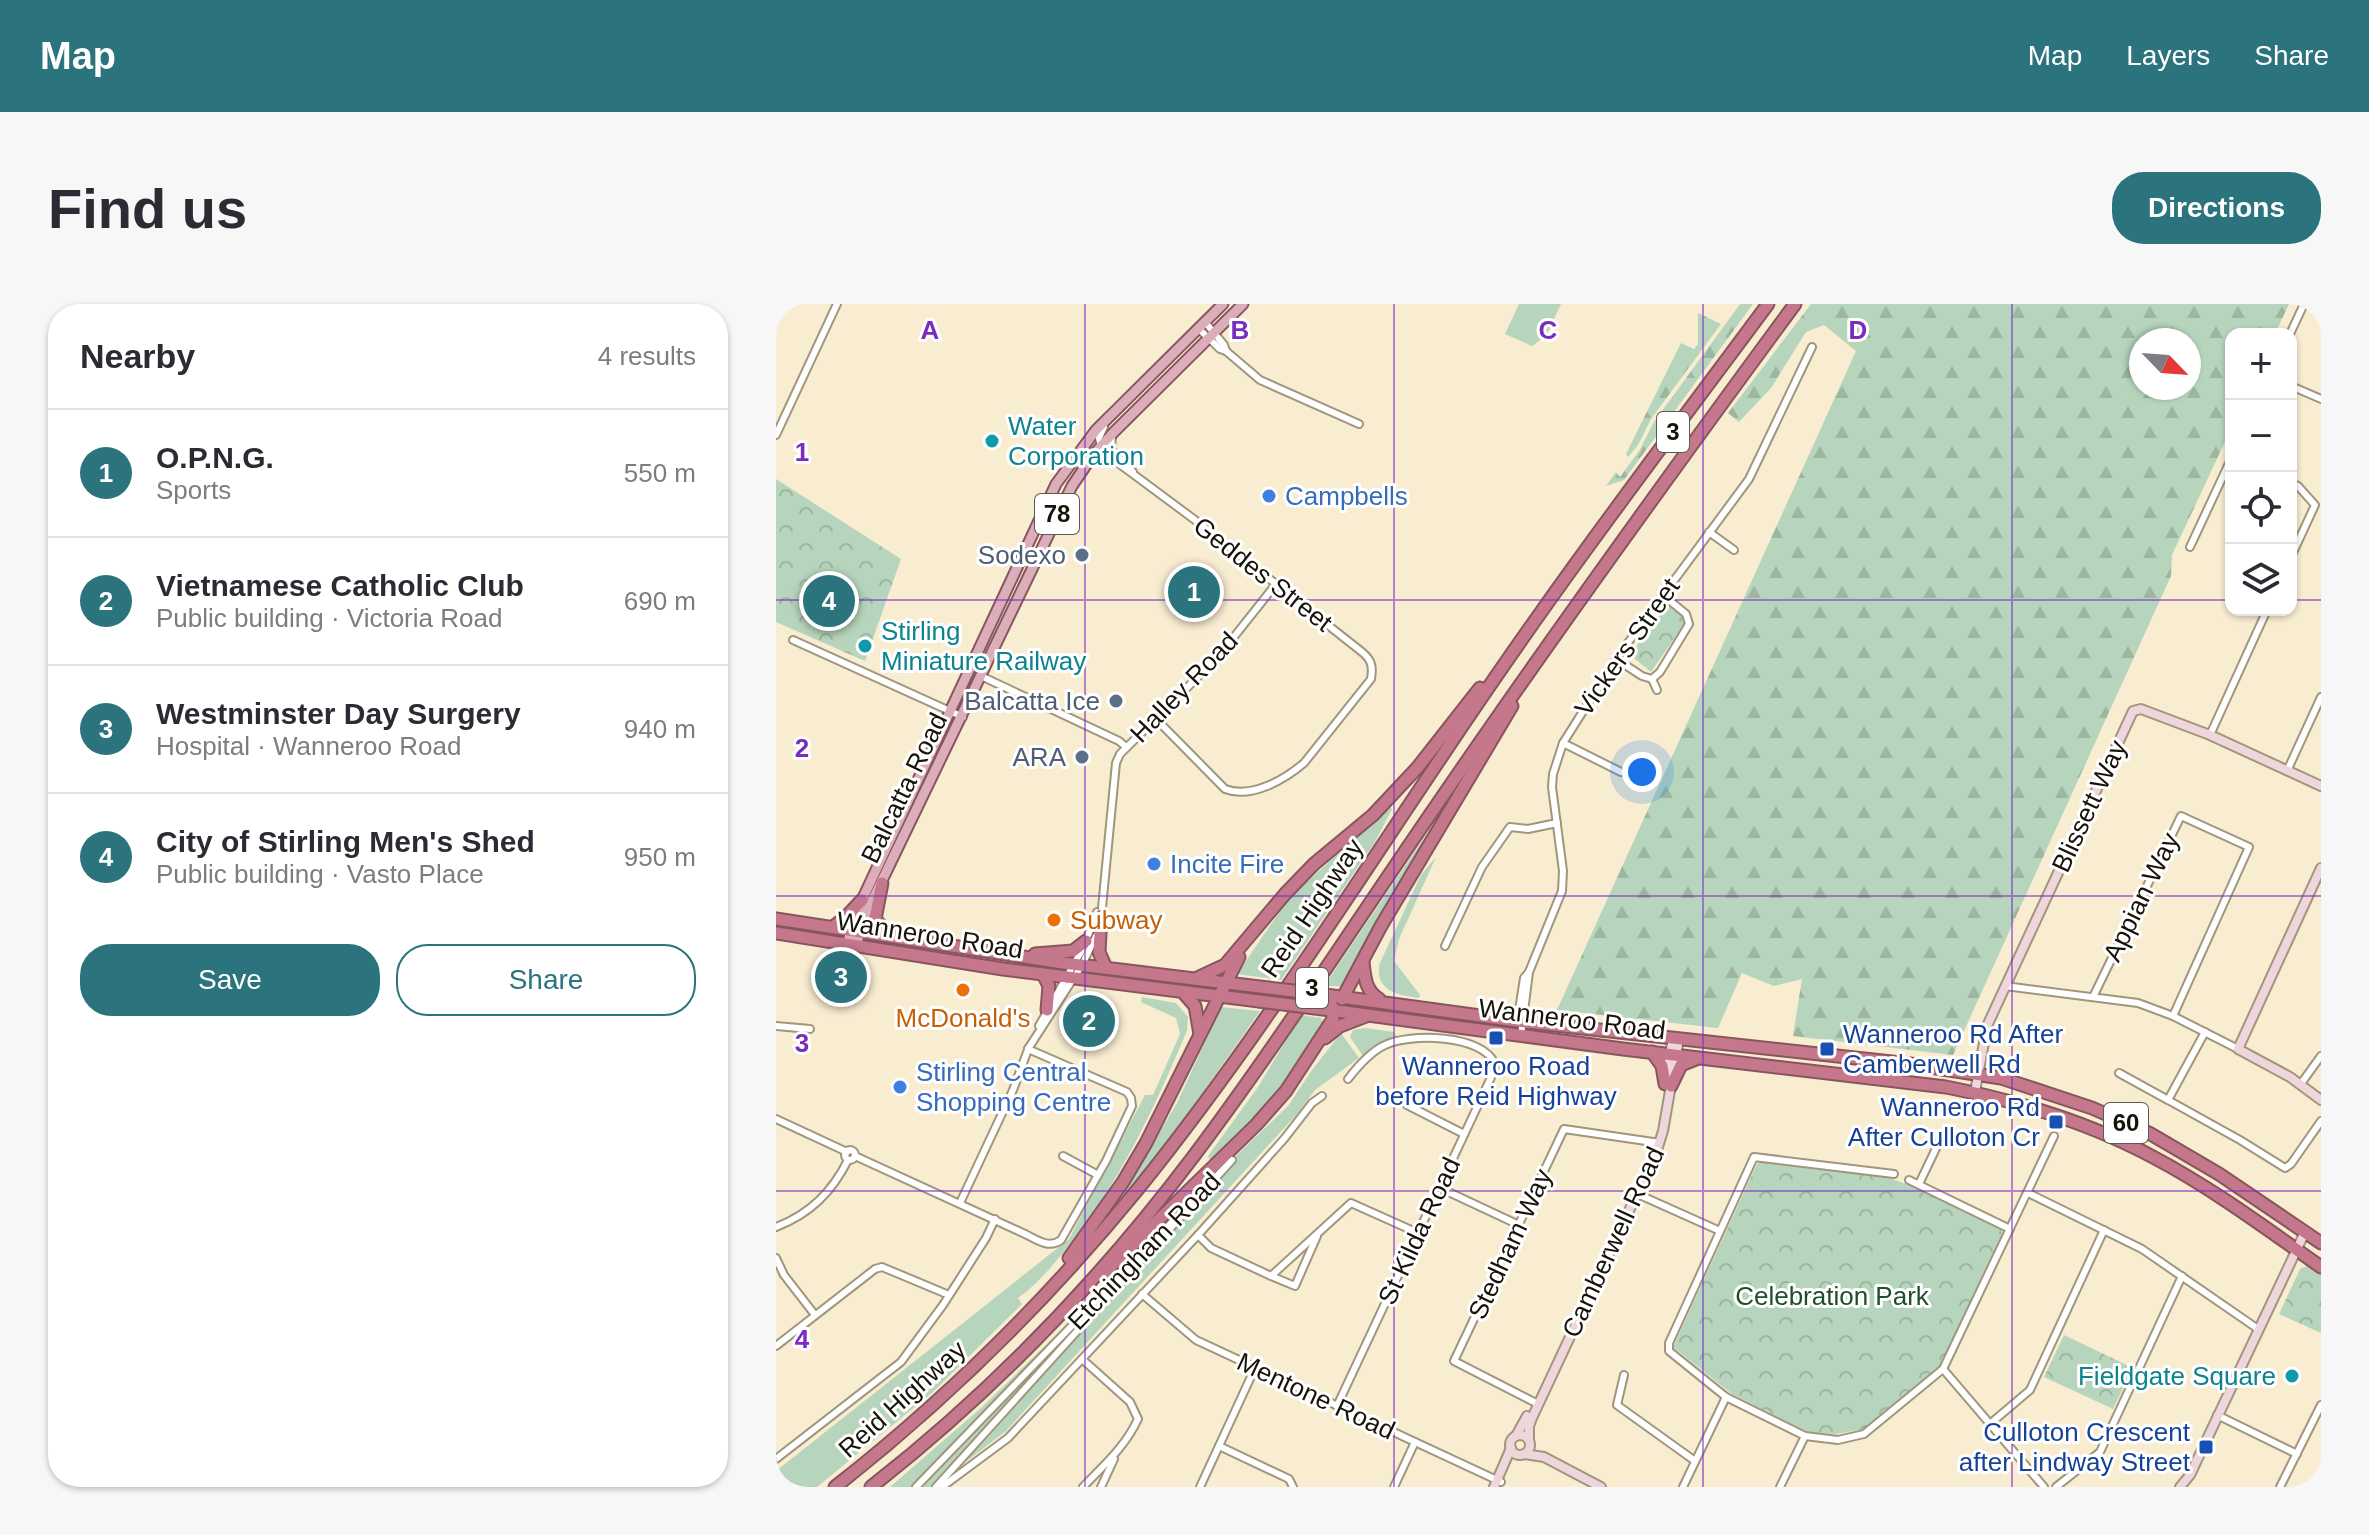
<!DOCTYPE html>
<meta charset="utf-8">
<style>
body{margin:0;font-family:Arial,sans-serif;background:#f7f7f7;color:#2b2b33}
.controls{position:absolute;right:24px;top:24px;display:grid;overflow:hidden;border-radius:16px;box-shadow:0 2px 6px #0004}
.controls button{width:72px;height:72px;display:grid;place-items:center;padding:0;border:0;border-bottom:2px solid #e1e1e2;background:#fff;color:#2b2b33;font:40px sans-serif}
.compass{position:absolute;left:1353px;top:24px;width:72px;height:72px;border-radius:50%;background:#fff;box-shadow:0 2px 6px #0004;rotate:115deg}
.you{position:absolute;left:866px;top:468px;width:28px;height:28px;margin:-20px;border:6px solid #fff;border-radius:50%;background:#1a73e8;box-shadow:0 0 0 12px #1a73e833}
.badge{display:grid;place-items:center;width:52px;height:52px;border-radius:50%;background:#2b737d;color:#fff;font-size:26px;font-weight:700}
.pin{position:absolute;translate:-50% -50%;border:4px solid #fff;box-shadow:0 2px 8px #0006}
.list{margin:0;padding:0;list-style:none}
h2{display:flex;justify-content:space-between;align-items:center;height:104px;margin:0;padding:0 32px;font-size:34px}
h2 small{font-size:26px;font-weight:400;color:#7c7c81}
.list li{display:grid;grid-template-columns:52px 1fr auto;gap:24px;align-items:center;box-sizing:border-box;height:128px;padding:0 32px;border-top:2px solid #e1e1e2}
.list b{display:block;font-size:30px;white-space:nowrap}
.list p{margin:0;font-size:26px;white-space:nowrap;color:#7c7c81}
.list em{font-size:26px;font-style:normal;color:#7c7c81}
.actions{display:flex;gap:16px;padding:24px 32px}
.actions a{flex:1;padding:18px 0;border:2px solid #2b737d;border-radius:32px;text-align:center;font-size:28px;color:#2b737d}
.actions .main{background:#2b737d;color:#fff}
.icon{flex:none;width:44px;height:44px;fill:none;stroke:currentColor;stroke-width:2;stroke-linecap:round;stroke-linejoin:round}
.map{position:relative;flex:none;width:1545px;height:1183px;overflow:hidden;border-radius:32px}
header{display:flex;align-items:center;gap:48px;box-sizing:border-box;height:112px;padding:0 40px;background:#2b737d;color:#fff}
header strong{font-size:38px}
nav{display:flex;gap:44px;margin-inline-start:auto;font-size:28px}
.intro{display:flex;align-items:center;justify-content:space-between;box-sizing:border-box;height:192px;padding:0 48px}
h1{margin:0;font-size:56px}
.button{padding:20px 36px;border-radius:32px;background:#2b737d;color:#fff;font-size:28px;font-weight:700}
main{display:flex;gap:48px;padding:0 48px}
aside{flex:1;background:#fff;border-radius:32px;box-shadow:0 2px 6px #0004}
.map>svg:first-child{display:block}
.grass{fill:#b7d5bc}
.forest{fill:url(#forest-firs);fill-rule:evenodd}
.park{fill:url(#park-crowns)}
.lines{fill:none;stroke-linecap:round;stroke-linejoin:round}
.street-casing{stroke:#a0967c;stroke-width:10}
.secondary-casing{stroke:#a0967c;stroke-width:12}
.primary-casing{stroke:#88555e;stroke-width:13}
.highway-casing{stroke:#88555e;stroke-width:15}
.street{stroke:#fff;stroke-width:6}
.secondary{stroke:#eed6dc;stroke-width:8}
.primary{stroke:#dcaeb9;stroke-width:9}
.highway{stroke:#c5788b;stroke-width:11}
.highway-bridge-casing{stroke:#88555e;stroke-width:15;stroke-linecap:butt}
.highway-bridge{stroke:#c5788b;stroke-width:11}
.grid{fill:none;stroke:#7b2cbf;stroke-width:2;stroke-opacity:0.55}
.culture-dot{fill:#0f9aa8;stroke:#fff;stroke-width:3}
.shop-dot{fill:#3f7fe0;stroke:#fff;stroke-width:3}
.service-dot{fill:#5c6f8a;stroke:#fff;stroke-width:3}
.food-dot{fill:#e8710a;stroke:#fff;stroke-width:3}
.transit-dot{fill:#1a4fb4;stroke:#fff;stroke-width:3}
.labels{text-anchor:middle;stroke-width:6;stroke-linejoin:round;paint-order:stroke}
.shield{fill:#fff;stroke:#5d5a53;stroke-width:2}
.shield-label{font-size:24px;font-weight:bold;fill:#171309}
.culture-label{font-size:26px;fill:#0d838f;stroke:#fff;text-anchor:start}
.shop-label{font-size:26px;fill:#366cbe;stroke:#fff;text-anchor:start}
.service-label{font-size:26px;fill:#4e5e75;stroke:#fff;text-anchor:end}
.street-label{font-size:26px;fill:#171309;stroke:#fff}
.food-label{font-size:26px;fill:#c56008;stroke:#fff;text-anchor:start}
.transit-label{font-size:26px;fill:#164399;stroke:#fff;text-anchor:end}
.park-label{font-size:26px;fill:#1d4e2a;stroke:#fff}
.grid-label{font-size:26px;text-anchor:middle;font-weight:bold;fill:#7b2cbf;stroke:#fff;stroke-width:6;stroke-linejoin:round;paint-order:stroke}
</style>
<header>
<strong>Map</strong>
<nav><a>Map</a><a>Layers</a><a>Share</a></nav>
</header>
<div class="intro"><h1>Find us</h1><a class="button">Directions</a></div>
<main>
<aside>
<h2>Nearby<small>4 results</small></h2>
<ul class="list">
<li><span class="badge">1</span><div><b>O.P.N.G.</b><p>Sports</p></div><em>550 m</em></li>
<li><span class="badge">2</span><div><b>Vietnamese Catholic Club</b><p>Public building · Victoria Road</p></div><em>690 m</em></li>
<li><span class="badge">3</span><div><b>Westminster Day Surgery</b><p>Hospital · Wanneroo Road</p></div><em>940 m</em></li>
<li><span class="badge">4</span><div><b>City of Stirling Men's Shed</b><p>Public building · Vasto Place</p></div><em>950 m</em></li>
</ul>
<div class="actions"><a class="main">Save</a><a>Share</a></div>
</aside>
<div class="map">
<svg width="1545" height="1183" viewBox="0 0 1545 1183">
<defs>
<pattern id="forest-firs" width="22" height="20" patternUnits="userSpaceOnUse" patternTransform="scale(2)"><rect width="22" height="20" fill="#b7d5bc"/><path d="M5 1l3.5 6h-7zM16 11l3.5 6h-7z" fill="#9db6a0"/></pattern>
<pattern id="park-crowns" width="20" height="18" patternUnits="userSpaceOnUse" patternTransform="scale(2)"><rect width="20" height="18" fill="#b7d5bc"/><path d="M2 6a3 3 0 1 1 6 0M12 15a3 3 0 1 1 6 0" fill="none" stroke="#9db6a0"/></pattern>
</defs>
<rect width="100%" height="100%" fill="#f8edd1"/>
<g class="grass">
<polygon points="743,0 785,0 770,32 756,42 729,30"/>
<polygon points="675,494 677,495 568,682 548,682"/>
<polygon points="614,503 616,505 599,538 505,676 461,670 513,594"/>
<path d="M660,553l-37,82 -5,22 26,34 -1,3c-22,-3 -43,-7 -40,-33l42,-90z"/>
<path d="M366,693l34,6 12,14 -1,14c-33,77 -65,148 -118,214 -16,20 -30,38 -51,53l4,6 -89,88 -116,95h-41v-16l293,-232 76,-144h8l27,-61 -4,-16 -35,-16z"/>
<polygon points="445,703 484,707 414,807 348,892 346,891 401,799"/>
<polygon points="525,711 545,714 548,719 522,764 483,811 435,858 432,852 482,783"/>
<polygon points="589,724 618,728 621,733 604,740 587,752 574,733 577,726"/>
<polygon points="565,729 583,754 539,786 521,810 230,1127 157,1183 114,1183 206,1103 299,1013 386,923 512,802 536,766"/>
</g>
<g class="forest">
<polygon points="964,0 977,0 848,176 830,182 840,168 844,173 863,147 878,118"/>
<path d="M1035,0h478l-14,30h-44v95l-59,126 -1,21 -218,479 -160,-19 9,-57 -28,7 -32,-13 -24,55 -161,-18 299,-659 -32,-26 -18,7 -35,56 -32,34 -11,-9zM1365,36h48v48h-48z"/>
<polygon points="922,9 945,20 875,115 862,141 852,153 850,150 905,39 918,45 922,40"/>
</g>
<g class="park">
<polygon points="0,175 125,255 89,357 0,318"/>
<polygon points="892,299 911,316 875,368 854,351"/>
<polygon points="988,856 1104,871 1142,884 1224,923 1227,932 1165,1062 1088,1125 1061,1130 1034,1129 956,1090 897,1043 981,860"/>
<polygon points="1533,961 1545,970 1545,1029 1503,1010 1524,965"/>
<polygon points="1288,1031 1357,1064 1337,1105 1268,1073"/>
</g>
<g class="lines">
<g class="street-casing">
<g id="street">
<polyline points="429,18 448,41 450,47"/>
<polyline points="422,24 444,45 450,47 484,76 583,120"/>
<polyline points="1514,30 1528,0"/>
<polyline points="1515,82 1545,95"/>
<path d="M328,123l-5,11 3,13 93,69 167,132c10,8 11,15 9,27l-67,84c-20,17 -53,36 -79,26l-70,-71"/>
<polyline points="0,131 61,0"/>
<polyline points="336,132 335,145 357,168"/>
<polyline points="1515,179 1522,182 1539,201 1515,253"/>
<polyline points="933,228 958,246"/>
<polyline points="1414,243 1455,155"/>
<polyline points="17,336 187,413"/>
<polyline points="840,355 866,372 876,375 884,368 913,320 910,310 887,291"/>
<polyline points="205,372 343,437 349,442"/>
<polyline points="876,375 881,386"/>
<polyline points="1434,431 1491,306"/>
<polyline points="787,439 845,468"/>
<polyline points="1511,467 1545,393"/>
<polyline points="325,614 340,459 344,450 442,353 500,280"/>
<polyline points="669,642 706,563 734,523 752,525 781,519"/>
<polyline points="1229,682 1362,699 1397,712 1462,745"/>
<polyline points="1317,693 1405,512 1473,543 1397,712"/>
<polyline points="741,719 748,674 753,668 786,587 787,567 776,483 777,470 787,439 840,355 973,175 1036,43"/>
<polyline points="0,722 34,725"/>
<polyline points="263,722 307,644 321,608"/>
<polyline points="1429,728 1392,796 1464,836 1509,864 1515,860 1545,817"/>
<polyline points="745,731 753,668"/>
<polyline points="252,745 306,661 320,632"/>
<polyline points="1343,769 1392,796"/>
<polyline points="1524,781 1545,752"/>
<polyline points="631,801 688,830"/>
<polyline points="0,815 71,848"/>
<circle cx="74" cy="851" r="5"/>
<path d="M79,852l170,78c12,6 24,15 36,6l45,-79 26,-55 -1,-8 -4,-6 -99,-43"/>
<polyline points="287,852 322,871"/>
<polyline points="1118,870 978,853 893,1039 893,1047 950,1093 1029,1132 1062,1136 1088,1130 1167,1065 1278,832"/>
<polyline points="1133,876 1234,925"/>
<polyline points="1143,880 1164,836 1171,830 1199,838"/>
<polyline points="664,884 743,921"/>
<polyline points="857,888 944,927"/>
<polyline points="1252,889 1366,945 1482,1025"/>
<polyline points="184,899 237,786 253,743"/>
<path d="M0,923c34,-13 56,-35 72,-67"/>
<polyline points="422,931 435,944 495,972 575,899 642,929"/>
<polyline points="0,954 8,971 39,1011"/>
<polyline points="495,972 519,982 541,932"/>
<polyline points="366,990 420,1036 725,1178"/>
<polyline points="0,1042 99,965 106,963 173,991"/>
<path d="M306,1055l48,43 8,17c-13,28 -35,47 -55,68"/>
<polyline points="1167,1065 1268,1183"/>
<polyline points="848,1071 841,1101 919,1157"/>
<polyline points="762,1100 678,1057 788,825 884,839"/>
<path d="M561,1102l157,-335 1,-7c-12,-30 -86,-31 -110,-19 -15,7 -27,21 -37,34"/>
<polyline points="1441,1111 1521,1150"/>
<polyline points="1215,1119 1254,1086 1328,926"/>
<polyline points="443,1142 513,1175 517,1183"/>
<polyline points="0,1155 125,1058 167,1001 210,934 219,915"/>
<polyline points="140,1183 456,856 160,1183"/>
<polyline points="166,1183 232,1134 422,931 508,835 536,799 546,792"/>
<polyline points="325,1183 338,1155"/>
<polyline points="424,1183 479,1064"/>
<polyline points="618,1183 639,1138"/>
<polyline points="907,1183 950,1093"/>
<polyline points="1004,1183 1029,1132"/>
<polyline points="1280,1183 1324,1148 1406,972"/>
<polyline points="1504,1183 1545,1101"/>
</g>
</g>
<g class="secondary-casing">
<g id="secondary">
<polyline points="1545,564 1462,745 1514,773 1545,796"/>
<polyline points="890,772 897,734"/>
<polyline points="1199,788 1211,722 1357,407 1365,405 1434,431 1545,482"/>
<circle cx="744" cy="1141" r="10"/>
<polyline points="740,1132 751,1112"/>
<polyline points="753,1136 753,1122 756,1114 880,849 887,827 903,735"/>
<polyline points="748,1150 768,1153 825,1183"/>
<polyline points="718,1183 735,1144"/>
<polyline points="1404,1183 1414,1171 1529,928"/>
</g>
</g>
<g class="primary-casing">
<g id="primary">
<polyline points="71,640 86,596 280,180 320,126 447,0"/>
<polyline points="80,642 87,616 296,182 317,151 337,129 467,0"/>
</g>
</g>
<g class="highway-casing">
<g id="highway">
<polyline points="106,579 99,615 113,630"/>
<polyline points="325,611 323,648 330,664"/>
<polyline points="0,615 287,659 492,684"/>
<polyline points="57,623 70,613 86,596"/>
<polyline points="0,629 227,665 483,697"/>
<polyline points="259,650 297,647 310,637"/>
<path d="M587,658c2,16 2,28 16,37"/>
<polyline points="267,670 273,682 271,706"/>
<polyline points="419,675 449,661 509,590 538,560 597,511 642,463 704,384"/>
<polyline points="407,688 419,702 424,730"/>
<polyline points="535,689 741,717 1134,760 1225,774 1316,804 1373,829 1443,870 1545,939"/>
<polyline points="566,695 605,622 736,402"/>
<path d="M539,704l308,41 323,38c72,14 142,35 207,70 59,31 114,72 168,110"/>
<polyline points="549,734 564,722 590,712"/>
<polyline points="876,748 886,762 889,780"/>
<polyline points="895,782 905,761 920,755"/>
<polyline points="293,954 347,878 370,839 463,653"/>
<polyline points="327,970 480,821 510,787 557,715 556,702"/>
<path d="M59,1183c111,-87 214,-189 303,-298 121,-150 223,-314 331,-473 95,-141 198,-276 299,-412"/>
<path d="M95,1183c120,-94 230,-208 322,-330 85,-113 161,-232 241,-348 117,-171 238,-338 361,-505"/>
</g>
</g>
<use href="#street" class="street"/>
<use href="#secondary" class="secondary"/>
<use href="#primary" class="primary"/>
<use href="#highway" class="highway"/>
<g class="highway-bridge-casing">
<g id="highway-bridge">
<polyline points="492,684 535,689"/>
<polyline points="483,697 539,704"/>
</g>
</g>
<use href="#highway-bridge" class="highway-bridge"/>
</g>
<path class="grid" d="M309,0v1183M618,0v1183M927,0v1183M1236,0v1183M0,296h1455M1515,296h30M0,592h1545M0,887h1545"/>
<g class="culture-dot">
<circle cx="216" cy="137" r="8"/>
<circle cx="89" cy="342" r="8"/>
<circle cx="1516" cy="1072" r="8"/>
</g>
<g class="shop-dot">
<circle cx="493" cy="192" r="8"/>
<circle cx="378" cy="560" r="8"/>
<circle cx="124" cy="783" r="8"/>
</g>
<g class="service-dot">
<circle cx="306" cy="251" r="8"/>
<circle cx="340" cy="397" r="8"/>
<circle cx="306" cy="453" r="8"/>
</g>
<g class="food-dot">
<circle cx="278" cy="616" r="8"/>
<circle cx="187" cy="686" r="8"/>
</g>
<g class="transit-dot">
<rect x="712" y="726" width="16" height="16" rx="4"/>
<rect x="1043" y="737" width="16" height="16" rx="4"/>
<rect x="1272" y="810" width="16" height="16" rx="4"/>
<rect x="1422" y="1135" width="16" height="16" rx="4"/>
</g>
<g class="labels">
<g class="shield">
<rect x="881" y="108" width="32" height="40" rx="6"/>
<rect x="259" y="190" width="44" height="40" rx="6"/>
<rect x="520" y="664" width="32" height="40" rx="6"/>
<rect x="1328" y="799" width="44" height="40" rx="6"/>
</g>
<g class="shield-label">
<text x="897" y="136">3</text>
<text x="281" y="218">78</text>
<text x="536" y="692">3</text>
<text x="1350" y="827">60</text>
</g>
<g class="culture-label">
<text x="232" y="131">Water<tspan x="232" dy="30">Corporation</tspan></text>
<text x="105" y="336">Stirling<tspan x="105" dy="30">Miniature Railway</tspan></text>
<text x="1500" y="1081" text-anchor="end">Fieldgate Square</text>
</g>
<g class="shop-label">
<text x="509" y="201">Campbells</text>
<text x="394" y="569">Incite Fire</text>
<text x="140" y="777">Stirling Central<tspan x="140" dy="30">Shopping Centre</tspan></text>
</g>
<g class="service-label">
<text x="290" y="260">Sodexo</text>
<text x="324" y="406">Balcatta Ice</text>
<text x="290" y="462">ARA</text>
</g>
<g class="street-label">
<text transform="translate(487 270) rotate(38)" y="9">Geddes Street</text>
<text transform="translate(851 343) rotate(-55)" y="9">Vickers Street</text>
<text transform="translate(408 383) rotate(-46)" y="9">Halley Road</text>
<text transform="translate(128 484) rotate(-64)" y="9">Balcatta Road</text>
<text transform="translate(1313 502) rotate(-65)" y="9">Blissett Way</text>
<text transform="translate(1365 593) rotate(-64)" y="9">Appian Way</text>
<text transform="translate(536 604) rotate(-56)" y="9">Reid Highway</text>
<text transform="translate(154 631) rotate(9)" y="9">Wanneroo Road</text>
<text transform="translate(796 715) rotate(7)" y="9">Wanneroo Road</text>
<text transform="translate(643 927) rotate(-65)" y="9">St Kilda Road</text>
<text transform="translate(837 938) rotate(-65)" y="9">Camberwell Road</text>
<text transform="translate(734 940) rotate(-65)" y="9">Stedham Way</text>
<text transform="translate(368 947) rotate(-46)" y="9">Etchingham Road</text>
<text transform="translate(540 1092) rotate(25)" y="9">Mentone Road</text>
<text transform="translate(126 1095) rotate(-42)" y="9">Reid Highway</text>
</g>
<g class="food-label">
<text x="294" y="625">Subway</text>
<text x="187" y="723" text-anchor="middle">McDonald's</text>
</g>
<g class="transit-label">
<text x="1067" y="739" text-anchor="start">Wanneroo Rd After<tspan x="1067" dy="30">Camberwell Rd</tspan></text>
<text x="720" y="771" text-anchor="middle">Wanneroo Road<tspan x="720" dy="30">before Reid Highway</tspan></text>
<text x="1264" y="812">Wanneroo Rd<tspan x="1264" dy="30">After Culloton Cr</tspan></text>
<text x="1414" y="1137">Culloton Crescent<tspan x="1414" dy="30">after Lindway Street</tspan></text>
</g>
<g class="park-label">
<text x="1056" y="1001">Celebration Park</text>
</g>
</g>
<g class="grid-label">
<text x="154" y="35">A</text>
<text x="464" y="35">B</text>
<text x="772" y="35">C</text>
<text x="1082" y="35">D</text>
<text x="26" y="157">1</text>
<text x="26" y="453">2</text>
<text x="26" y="748">3</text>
<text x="26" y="1044">4</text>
</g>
</svg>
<div class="controls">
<button>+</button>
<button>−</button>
<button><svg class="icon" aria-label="locate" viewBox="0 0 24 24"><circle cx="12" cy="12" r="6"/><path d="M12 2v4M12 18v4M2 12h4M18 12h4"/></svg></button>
<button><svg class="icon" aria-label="layers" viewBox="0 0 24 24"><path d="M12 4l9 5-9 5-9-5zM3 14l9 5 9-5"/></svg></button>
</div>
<svg class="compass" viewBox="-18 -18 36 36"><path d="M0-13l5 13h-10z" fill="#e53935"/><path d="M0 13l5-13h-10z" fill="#7c7c81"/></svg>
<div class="you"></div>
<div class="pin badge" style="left:418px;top:288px">1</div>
<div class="pin badge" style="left:313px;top:717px">2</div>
<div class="pin badge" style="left:65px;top:673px">3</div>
<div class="pin badge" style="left:53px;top:297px">4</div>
</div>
</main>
